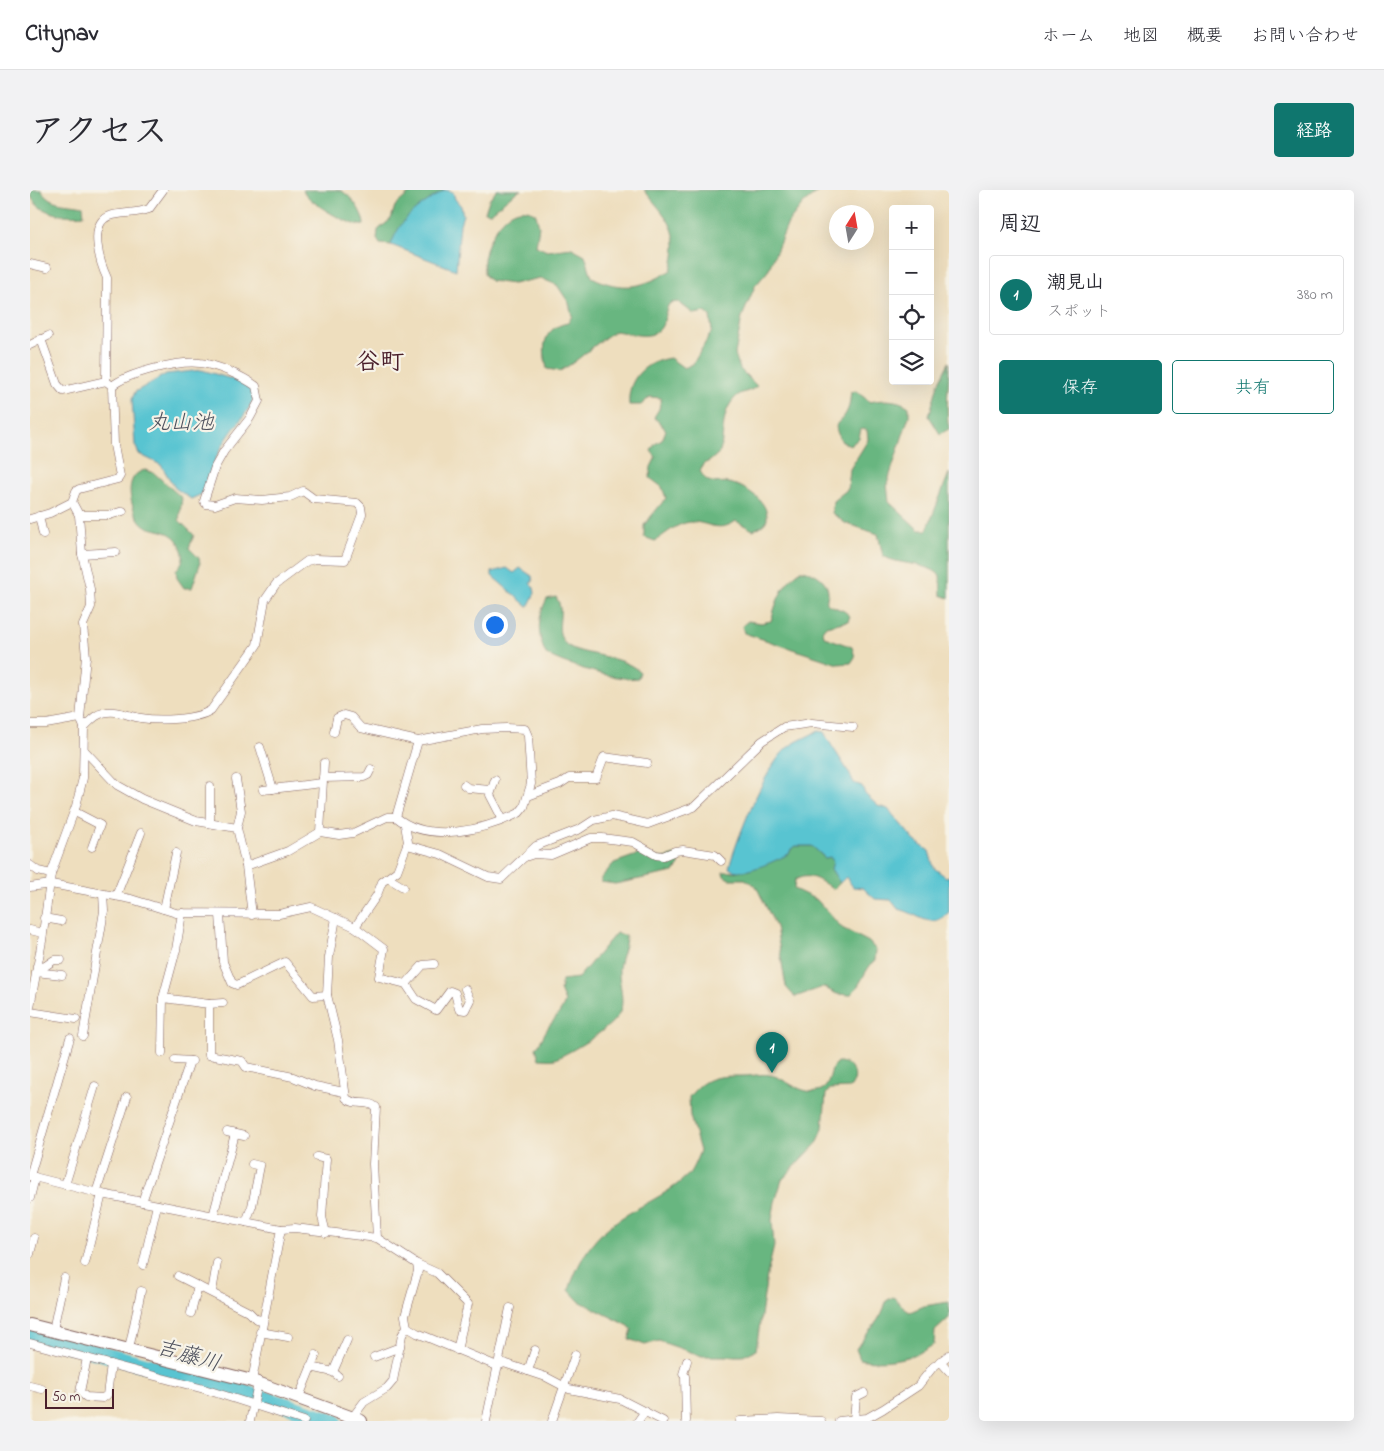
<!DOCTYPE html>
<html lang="ja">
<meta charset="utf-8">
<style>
body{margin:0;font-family:"Indie Flower","Klee One",sans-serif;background:#f2f2f3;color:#2b2b33}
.controls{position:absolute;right:15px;top:15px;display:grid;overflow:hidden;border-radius:5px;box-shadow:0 5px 20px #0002}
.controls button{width:45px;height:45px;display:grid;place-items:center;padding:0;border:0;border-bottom:1px solid #e1e1e2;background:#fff;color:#2b2b33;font:25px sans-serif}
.compass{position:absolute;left:799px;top:15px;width:45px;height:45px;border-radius:50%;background:#fff;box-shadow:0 5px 20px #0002;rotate:11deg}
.scale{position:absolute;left:15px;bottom:12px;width:69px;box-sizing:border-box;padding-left:5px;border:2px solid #4a1f2b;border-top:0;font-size:14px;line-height:18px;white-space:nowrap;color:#4a1f2b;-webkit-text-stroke:4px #f7f3e8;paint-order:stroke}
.you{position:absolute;left:464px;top:434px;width:18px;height:18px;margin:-12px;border:4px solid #fff;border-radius:50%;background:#1a73e8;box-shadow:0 0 0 8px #1a73e833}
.badge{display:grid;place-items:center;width:32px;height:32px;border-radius:50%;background:#0f766e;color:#fff;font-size:16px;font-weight:700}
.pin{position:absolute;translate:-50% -41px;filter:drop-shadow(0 1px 2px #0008)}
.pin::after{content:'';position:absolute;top:26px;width:18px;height:15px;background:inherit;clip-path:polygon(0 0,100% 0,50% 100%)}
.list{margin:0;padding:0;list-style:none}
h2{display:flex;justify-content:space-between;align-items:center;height:65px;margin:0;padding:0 20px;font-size:21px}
h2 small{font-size:16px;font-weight:400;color:#7c7c81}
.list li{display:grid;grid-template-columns:32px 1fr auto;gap:15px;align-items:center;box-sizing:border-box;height:80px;margin:0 10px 10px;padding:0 10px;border:1px solid #e1e1e2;border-radius:5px}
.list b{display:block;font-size:19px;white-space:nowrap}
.list p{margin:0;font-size:16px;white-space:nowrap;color:#7c7c81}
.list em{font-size:16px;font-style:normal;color:#7c7c81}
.actions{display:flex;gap:10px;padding:15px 20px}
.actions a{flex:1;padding:11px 0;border:1px solid #0f766e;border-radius:5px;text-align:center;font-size:18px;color:#0f766e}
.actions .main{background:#0f766e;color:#fff}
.icon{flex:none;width:28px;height:28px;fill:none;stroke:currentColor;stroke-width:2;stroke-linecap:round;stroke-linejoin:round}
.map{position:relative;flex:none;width:919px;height:1231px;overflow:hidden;border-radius:5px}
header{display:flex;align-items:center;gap:30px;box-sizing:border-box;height:70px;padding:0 25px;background:#fff;border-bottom:1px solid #e1e1e2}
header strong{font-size:24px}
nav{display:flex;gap:28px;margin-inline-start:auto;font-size:18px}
.intro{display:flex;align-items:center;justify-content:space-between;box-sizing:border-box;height:120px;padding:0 30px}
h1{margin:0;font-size:35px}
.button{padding:12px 22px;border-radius:5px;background:#0f766e;color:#fff;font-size:18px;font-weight:700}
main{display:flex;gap:30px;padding:0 30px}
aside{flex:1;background:#fff;border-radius:5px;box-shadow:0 5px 20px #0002}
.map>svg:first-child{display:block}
.forest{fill:#68b680;stroke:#596a56}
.water{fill:#58c4d1;stroke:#51727e}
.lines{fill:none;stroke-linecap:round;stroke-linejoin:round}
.river{stroke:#58c4d1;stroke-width:16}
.street-casing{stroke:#83625e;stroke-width:9}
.primary-casing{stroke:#83625e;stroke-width:14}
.street{stroke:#fff;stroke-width:8}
.primary{stroke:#fff;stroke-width:12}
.labels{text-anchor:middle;stroke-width:4.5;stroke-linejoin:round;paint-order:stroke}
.water-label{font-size:22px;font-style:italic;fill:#4e515d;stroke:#f7f3e8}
.quarter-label{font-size:24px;font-weight:bold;fill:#4a1f2b;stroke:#f7f3e8}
</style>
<header>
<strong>Citynav</strong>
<nav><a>ホーム</a><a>地図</a><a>概要</a><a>お問い合わせ</a></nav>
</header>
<div class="intro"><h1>アクセス</h1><a class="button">経路</a></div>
<main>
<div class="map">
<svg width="919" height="1231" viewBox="0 0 919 1231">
<rect width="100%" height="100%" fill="#f7f3e8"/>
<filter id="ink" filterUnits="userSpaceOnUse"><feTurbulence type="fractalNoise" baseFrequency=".02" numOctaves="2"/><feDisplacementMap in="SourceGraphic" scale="10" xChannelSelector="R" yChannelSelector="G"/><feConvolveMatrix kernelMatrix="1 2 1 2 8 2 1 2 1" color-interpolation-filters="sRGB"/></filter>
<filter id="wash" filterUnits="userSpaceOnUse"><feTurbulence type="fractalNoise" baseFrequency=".0096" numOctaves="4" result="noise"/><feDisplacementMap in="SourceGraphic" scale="20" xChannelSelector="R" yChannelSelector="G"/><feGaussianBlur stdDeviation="1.12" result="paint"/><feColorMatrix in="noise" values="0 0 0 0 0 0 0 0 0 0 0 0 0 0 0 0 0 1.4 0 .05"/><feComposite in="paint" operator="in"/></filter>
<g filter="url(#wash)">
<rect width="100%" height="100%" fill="#eedebe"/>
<g class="forest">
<path d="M0,0h11c11,16 25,12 42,16l1,9c-17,2 -53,-1 -54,-25z"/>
<path d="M273,0c10,0 27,0 36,0 12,4 25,24 25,35 -12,3 -57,-23 -61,-35z"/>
<path d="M383,0h32c-25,16 -43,26 -54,55l-11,-1 -3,-5 1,-9 13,-11 4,-13z"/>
<path d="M467,0h24c-12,5 -20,16 -31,23l-5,-1 4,-12z"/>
<path d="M614,0h176l-17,14 -15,19 -20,48 -13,15 -13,31 -7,37 5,15 17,17c-6,6 -14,5 -20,10 -17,15 -12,36 -17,56l-10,9 -7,3 -3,7c2,3 4,7 7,9 8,5 14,1 22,3 15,3 39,17 38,35 -1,7 -8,9 -14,12l-17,-9c-21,15 -33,-5 -54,3 -9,3 -19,12 -27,17l-11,-4v-12l22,-27 -4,-11 -12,-9 1,-11 5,-10 -5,-6 4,-7 7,-4 4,-10 -12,-13 5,-8 2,-11 -11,-1 -9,8h-12c-2,-26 15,-43 41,-47l14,10 9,-4 19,-33 -2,-15 -5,-4 -11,2 -16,-12 -8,1c-5,6 -4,11 -6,18 -7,23 -32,12 -49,10 -20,12 -35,29 -55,40l-13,-2c-5,-22 -5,-41 21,-46l4,-7 -3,-13 -12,-18 -17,-7 -27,6 -23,-3 -6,-7c0,-6 -1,-13 1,-19 4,-22 27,-58 51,-41l3,12 -3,20 11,5 25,-3 13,7 7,22c29,15 52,11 79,-7 11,-41 -2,-49 -27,-80z"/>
<path d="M919,172c0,19 -4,51 0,67l-9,5 -11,-18 9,-32z"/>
<path d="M826,201l14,11c12,-3 29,-3 39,5v9l-22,68 2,18 30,28h8l22,-57v125l-8,-3 -1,-20c-16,-14 -40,-9 -57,-19l-5,-22 -33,-11 -13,-10 1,-12 15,-12 2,-20 18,-29 -1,-10 -6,-1 -2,9 -8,7 -9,-3c-13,-24 -1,-15 6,-33 2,-4 2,-12 3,-17z"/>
<path d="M115,280l9,3 28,25 -3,22 15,15 -5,13 10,10 1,6 -8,24h-8l-7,-10 -1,-8c6,-6 9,-12 6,-20 -8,-26 -32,-15 -42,-29 -10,-14 -18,-46 5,-51z"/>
<path d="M771,380c11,1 26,8 27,22 0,4 -2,7 -1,12l17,7 6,5 -2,5 -22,5 -4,5 3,6 27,10 3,10 -4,6 -13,1 -94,-31 -2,-7 6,-5 13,2 10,-2c6,-22 11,-37 30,-51z"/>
<path d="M526,407c10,14 -2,31 7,44 10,16 56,11 77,31l-2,6c-17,4 -76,-14 -92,-24 -9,-18 -9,-37 1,-55z"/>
<path d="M766,656h16l13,12 5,-1 4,4 -3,8 9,14 -6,6c-14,-7 -23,-18 -39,-9l-1,9 23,11 25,28 27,14 7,8 -1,10c-11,10 -13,25 -25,35l-13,-1 -14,-7 -28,10 -9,-10 -10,-60 -20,-41 -11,-7h-16l-5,-3 -1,-4 23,-1 43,-17 2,-5z"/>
<path d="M612,663c14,4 19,8 32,2l6,2 -1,8 -5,7 -59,12 -14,-2v-4l13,-15z"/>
<path d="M586,743l10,3c0,13 -8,25 -7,37 0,12 6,27 1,39 -7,16 -49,40 -65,47 -5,1 -11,0 -16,0l-3,-11c6,-7 8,-15 13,-22 8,-10 11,-12 16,-24l-5,-12 2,-10 16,-2z"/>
<path d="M807,872c16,1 23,14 13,26l-20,1 -4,5 -3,34 -5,14 -36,38 -7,22 -3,18 2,26 -7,29 -11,75 -13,6h-41l-43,-15 -14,4 -16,-6 3,-9 -3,-4 -50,-25 -10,-11c8,-25 20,-47 41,-64 24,-19 56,-29 78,-51 5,-6 9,-17 12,-24l-10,-35 -1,-19c16,-21 29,-21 54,-21 13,0 22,-4 34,1 13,6 28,19 44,13 11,-4 7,-21 16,-28z"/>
<path d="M863,1107c7,5 9,11 17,15l14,-6 25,-4v16l-14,13 -1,13c-19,15 -52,20 -74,15l-4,-10c11,-18 26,-28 30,-48z"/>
</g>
<g class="water">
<path d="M415,0l8,2 2,7 6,7 2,9 -3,9 -4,46 -65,-25c10,-29 29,-39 54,-55z"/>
<path d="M172,180l46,14 8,9c-6,19 -20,31 -30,47 -11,17 -17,35 -24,54l-11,5 -16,-11 -14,-23 -22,-11 -4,-9 -3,-46 3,-7 31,-18z"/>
<polygon points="477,378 484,383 490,378 502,386 503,392 500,393 504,398 505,403 498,417 462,386 462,382"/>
<path d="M787,541l7,1c9,18 22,33 30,51l8,3 3,8 13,12 10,3 27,32 14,10 5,17 12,9 3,-1v36c-19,20 -30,1 -51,-3l-7,-9 -16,-1 -12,-11 -10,-1 -7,-10 -6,6 -9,-14 2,-8 -3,-4 -5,1 -13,-12h-16l-5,3 -2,5c-13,6 -47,24 -60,14 8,-30 36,-101 58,-120 8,-7 21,-11 30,-17z"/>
</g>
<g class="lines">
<path class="river" d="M0,1145c102,26 205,51 304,86"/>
</g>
</g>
<g filter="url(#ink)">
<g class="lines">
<g class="street-casing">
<g id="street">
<polyline points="0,74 17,78"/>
<polyline points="11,149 27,194 33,201 76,191"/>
<polyline points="0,155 18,146"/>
<polyline points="49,325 80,325 93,321"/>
<polyline points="9,326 13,344"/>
<path d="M0,329l20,-6 22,-11 4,-11 3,-2 39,-10 2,-3 -6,-31 -2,-59 -6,-5 1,-103c-7,-15 -19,-54 2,-62 13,-4 27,-2 40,-7l14,-19"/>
<polyline points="52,364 86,362"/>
<polyline points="0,534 16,534 50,528"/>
<path d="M54,537c7,-6 10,-12 19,-14 13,-4 25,3 38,5 18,3 55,2 70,-8l46,-65 8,-45 11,-16 31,-23 8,-2 30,1 17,-46 -1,-7 -4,-4 -43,-4 -11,-8 -13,6 -28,3 -27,-2 -20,7 -9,-1 -2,-3 11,-34 9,-16 26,-33 9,-17 -3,-15c-14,-10 -38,-21 -56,-23 -21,-3 -72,10 -88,23"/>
<path d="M476,538l19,1 3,7 3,48 -7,23 -5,6c-34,17 -91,31 -123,4l22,-76 64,-12z"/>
<polyline points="304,542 307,528 314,525 321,527 331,538 388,551"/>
<polyline points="230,557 243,599"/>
<polyline points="55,561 87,595 112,609 166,631 207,638 216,676 222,725"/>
<polyline points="293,588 334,587 338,585 341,579"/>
<polyline points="206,589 211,621 207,638"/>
<polyline points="465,590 460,605 473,630"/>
<polyline points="434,595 438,598 460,600"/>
<polyline points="233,600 292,593"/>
<polyline points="498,606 530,594 539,588 566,588 574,567 617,573"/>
<polyline points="45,622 70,635 62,657"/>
<polyline points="180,633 180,596"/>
<polyline points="290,642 294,573"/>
<polyline points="377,655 410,664 458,687 471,689 506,656 550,639 564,630 582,626 618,634 664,617 732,551 754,537 782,533 823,537"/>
<polyline points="495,667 504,664 521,665 561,648 572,648 603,652 626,665 633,666 645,661 653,660 685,665 691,671"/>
<polyline points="0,675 8,681 21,684"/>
<polyline points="216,676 258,661 290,642 309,645 323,643 357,627 366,627"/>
<polyline points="358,688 373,697"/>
<polyline points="0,697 21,694 101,709 146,723 249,724 281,717 325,737 354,759 349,787 376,794 386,809 406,820 420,801 425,803 429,819 435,820 440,810 435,799"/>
<polyline points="86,706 111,643"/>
<polyline points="134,719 146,663"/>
<polyline points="152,723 146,760 133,808 179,814 179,865 212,871 216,877 263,887 285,896 314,902"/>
<polyline points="190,724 193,772 202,793 207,795 255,772 283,806 297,805"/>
<polyline points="14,728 31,731"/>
<path d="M306,728l-7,39 -2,38 11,45 8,58c9,9 21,1 30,9l-3,57 4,74"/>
<polyline points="325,737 347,705 352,692 367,681 378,652 375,635"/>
<polyline points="0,740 12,743"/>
<polyline points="7,776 14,777 24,770 31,770"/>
<polyline points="6,782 32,785"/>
<polyline points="376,794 393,775 404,774"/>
<polyline points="179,814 193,813"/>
<polyline points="0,817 12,751 21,684 46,616 53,588 54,537 50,528 56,467 53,435 61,417 60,399 52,364 49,325 42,312"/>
<polyline points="0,822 46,829"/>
<polyline points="53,846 74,721 73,704"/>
<polyline points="132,863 133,808"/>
<polyline points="145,870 162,871"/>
<polyline points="197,942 214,946"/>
<polyline points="287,967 296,969 292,1027 296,1043"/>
<polyline points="0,986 72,1004 251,1039 265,1038 347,1048 387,1074 388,1081 375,1126 377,1137 387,1143 467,1176 474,1173 516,1187 539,1199 590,1209 633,1231"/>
<polyline points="0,986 40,848"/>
<polyline points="35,995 65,896"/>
<polyline points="66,1003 97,907"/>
<polyline points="0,1008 5,987"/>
<polyline points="112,1012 160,871"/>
<polyline points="183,1026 205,944"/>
<polyline points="216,1032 222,1016 230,976 222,974"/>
<polyline points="0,1064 4,1048"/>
<polyline points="55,1073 72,1004"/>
<polyline points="387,1074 407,1083 438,1114 427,1160"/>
<polyline points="113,1075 127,1015"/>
<polyline points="148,1086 219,1122 226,1129 232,1130"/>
<polyline points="182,1102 187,1073"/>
<polyline points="161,1123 168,1096"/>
<polyline points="23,1140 34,1088"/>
<polyline points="230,1142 258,1147"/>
<polyline points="0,1153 174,1199 274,1231"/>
<polyline points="99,1159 111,1101"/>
<polyline points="344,1167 370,1157"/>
<polyline points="57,1168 50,1202 56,1207 73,1208 77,1205 81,1174"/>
<polyline points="910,1171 919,1181"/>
<polyline points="281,1177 303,1182 308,1186"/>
<polyline points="498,1181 505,1160"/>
<polyline points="303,1182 317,1150"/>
<polyline points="222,1191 251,1039"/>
<polyline points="0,1196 12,1199"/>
<polyline points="269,1207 286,1165"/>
<polyline points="322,1228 334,1212 357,1198 363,1191 372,1145 377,1137"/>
<polyline points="824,1230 826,1207 834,1203"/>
<polyline points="220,1231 228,1193"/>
<polyline points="456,1231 480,1118"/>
<polyline points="522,1231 545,1165"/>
<polyline points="608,1231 615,1221"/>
<polyline points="656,1231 655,1186 653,1184 657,1171"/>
<polyline points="710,1231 748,1229 791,1231"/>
<polyline points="809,1231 837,1228 853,1219 888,1196 903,1177 919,1165"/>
</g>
</g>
<g class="primary-casing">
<polyline id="primary" points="0,1135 222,1191 331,1231"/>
</g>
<use href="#street" class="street"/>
<use href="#primary" class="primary"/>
</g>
</g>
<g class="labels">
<g class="water-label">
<text x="151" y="239">丸山池</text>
<text transform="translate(159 1164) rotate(16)" y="8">吉藤川</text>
</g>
<g class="quarter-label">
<text x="350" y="179">谷町</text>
</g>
</g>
</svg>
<div class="controls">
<button>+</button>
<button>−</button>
<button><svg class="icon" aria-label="locate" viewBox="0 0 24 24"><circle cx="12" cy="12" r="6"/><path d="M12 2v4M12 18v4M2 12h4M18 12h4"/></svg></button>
<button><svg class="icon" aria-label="layers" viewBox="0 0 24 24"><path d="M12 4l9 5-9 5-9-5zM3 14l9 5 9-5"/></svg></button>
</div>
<svg class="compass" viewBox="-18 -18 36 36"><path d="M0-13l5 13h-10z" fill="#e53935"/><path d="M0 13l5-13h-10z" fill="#7c7c81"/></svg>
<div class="scale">50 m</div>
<div class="you"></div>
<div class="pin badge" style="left:742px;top:883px">1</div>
</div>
<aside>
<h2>周辺<small></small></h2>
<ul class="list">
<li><span class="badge">1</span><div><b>潮見山</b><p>スポット</p></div><em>380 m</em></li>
</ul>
<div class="actions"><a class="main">保存</a><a>共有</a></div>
</aside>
</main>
